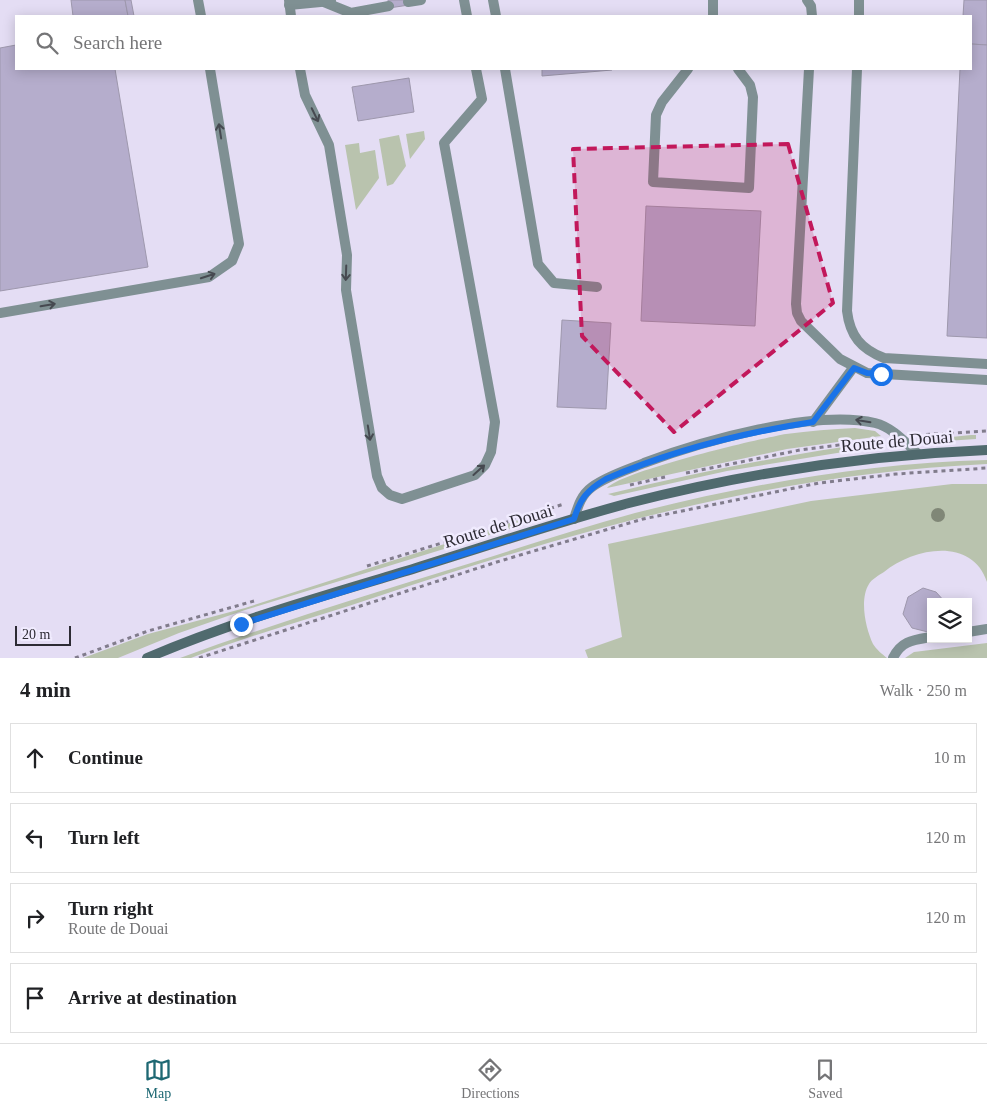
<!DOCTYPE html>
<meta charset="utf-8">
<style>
body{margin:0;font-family:"Times New Roman",serif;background:#f6f6f6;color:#202124}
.controls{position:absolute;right:15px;bottom:15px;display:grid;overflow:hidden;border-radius:0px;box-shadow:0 2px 12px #0003}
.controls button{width:45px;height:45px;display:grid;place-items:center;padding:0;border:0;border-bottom:1px solid #e0e0e0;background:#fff;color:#202124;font:25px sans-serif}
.scale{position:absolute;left:15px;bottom:12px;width:56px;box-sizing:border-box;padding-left:5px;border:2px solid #2d2b34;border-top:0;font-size:14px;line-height:18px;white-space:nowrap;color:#2d2b34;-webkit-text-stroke:4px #f0ebfe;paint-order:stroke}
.stop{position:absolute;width:15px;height:15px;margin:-11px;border:4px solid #1a73e8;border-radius:50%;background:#fff}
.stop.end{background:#1a73e8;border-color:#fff;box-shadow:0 1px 5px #0008}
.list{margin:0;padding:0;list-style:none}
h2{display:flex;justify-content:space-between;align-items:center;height:65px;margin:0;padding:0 20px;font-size:21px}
h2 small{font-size:16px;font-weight:400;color:#757577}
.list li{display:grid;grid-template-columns:32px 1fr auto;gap:15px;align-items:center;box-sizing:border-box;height:70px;margin:0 10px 10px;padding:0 10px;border:1px solid #e0e0e0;border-radius:0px}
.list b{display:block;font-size:19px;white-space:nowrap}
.list p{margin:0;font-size:16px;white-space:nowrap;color:#757577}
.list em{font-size:16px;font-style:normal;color:#757577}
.icon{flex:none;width:28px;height:28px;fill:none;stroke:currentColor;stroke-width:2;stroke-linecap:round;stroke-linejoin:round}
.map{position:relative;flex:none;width:987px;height:658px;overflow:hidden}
.search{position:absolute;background:#fff;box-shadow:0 2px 12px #0003;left:15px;right:15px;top:15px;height:55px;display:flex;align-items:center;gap:12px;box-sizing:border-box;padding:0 18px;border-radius:0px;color:#757577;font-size:19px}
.sheet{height:385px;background:#fff}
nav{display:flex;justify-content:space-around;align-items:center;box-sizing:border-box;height:70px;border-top:1px solid #e0e0e0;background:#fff;font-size:14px;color:#757577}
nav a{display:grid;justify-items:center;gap:2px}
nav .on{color:#1e6873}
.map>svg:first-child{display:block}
.green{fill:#b9c3ae}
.building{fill:#b5adcc;stroke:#9e98ad}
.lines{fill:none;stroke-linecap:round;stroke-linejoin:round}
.path{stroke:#817c8c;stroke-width:3;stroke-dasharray:4 4;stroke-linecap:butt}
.service{stroke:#7f9093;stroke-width:10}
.secondary{stroke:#506a6e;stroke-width:10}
.tree{fill:#808777}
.oneway{stroke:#464950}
.route{stroke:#1a73e8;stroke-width:6}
.marked{fill:#c2185b;fill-opacity:0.2;stroke:#c2185b;stroke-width:4;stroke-dasharray:10 6;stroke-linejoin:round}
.labels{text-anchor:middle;stroke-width:5;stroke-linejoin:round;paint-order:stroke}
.street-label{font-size:18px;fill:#2d2b34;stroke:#f0ebfe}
</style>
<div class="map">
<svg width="987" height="658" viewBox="0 0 987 658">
<rect width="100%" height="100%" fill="#e4ddf4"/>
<g class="green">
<polygon points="424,131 425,139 410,159 406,134"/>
<polygon points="399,135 406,166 393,184 387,186 379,139"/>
<polygon points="359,143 360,153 375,150 379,178 356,210 345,145"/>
<path d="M855,428l20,3 6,5 -94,13 -180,39c16,-17 151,-49 179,-54 23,-3 46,-5 69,-6z"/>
<polygon points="971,435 976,435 976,439 946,441 932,439"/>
<path d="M879,442l-5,5 -147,24 -113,25 -6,-2c90,-22 180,-40 271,-52z"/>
<path d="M987,460v4c-215,10 -405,65 -608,132 -62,21 -126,38 -188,62h-11c96,-35 193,-65 291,-95 54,-17 109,-35 164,-50 115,-29 234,-50 352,-53z"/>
<path d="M952,484h35v98c-15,-46 -74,-34 -103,-10 -5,3 -13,8 -15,12 -10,16 -3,45 4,60 3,5 9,10 14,14h-299l-3,-8 37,-13 -14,-93 203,-43z"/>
<polygon points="541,513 529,523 245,610 179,633 118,658 83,658 148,634 245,608"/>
<polygon points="987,643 987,658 905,658 914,652"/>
</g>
<g class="building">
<polygon points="71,0 125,0 128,16 73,16"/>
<polygon points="125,0 131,0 134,16 128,16"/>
<polygon points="388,0 408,0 409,5 389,8"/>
<polygon points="964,0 987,0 987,45 971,44 971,16 963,16"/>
<polygon points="971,44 987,45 987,338 947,336 960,69 971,69"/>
<polygon points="16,45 16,69 115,69 148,267 0,291 0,48"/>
<polygon points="542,69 612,69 612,70 542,76"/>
<polygon points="409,78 414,112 358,121 352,87"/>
<polygon points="646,206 761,211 755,326 641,321"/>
<polygon points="562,320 611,323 606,409 557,407"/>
<polygon points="923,588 936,592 945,602 931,602 931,632 928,632 912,628 903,614 908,597"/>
<polygon points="969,601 971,620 968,621 968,602 956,602"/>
</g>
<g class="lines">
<g class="path">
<polyline points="918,435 987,431"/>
<polyline points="686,473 800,450 877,440"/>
<polyline points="630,485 665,477"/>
<polyline points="451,540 564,504"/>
<polyline points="367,566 445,542"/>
<polyline points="75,658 148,631 254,601"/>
<polyline points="199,658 500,561 643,519 819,483 896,474 987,468"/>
</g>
<g class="service">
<polyline points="198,0 201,16"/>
<polyline points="289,0 291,16"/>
<polyline points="327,0 324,2 351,13 389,6"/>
<polyline points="464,0 467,16"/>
<polyline points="493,0 496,16"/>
<polyline points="807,0 811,6 812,16"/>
<polyline points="408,2 421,0"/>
<polyline points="289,5 331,1"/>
<polyline points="713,16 713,0"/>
<polyline points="859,16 859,0"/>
<polyline points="300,69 305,95 329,145 347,255 346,290 377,476 382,488 390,495 402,499 475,475 485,465 491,452 495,422 444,143 482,99 476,69"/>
<polyline points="505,69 538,264 554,283 597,287"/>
<polyline points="688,69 662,102 656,115 653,182 749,188 753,97 750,85 738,69"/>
<polyline points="809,69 796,304 797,313 801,321 840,359 867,373 987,380"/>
<path d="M857,69l-10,242c3,25 14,38 37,47l103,6"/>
<polyline points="0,313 209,277 232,261 239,244 210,69"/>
<polyline points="813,422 853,368"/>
<path d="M574,519c4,-13 7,-24 18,-32 15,-11 35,-17 52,-24 58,-22 171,-54 231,-40 17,4 30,19 43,31"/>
<polyline points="968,632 987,629"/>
<path d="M893,658c8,-17 20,-18 38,-21"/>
</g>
<path class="secondary" d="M147,658c86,-37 180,-63 269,-90 71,-22 142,-46 213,-65 117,-30 237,-48 358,-53"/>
</g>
<circle class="tree" cx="938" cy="515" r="7"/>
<defs><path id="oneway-shaft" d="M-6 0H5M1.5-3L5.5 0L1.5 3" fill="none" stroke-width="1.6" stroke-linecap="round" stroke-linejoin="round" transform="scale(1.25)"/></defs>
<g class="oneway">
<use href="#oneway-shaft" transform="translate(315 115) rotate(64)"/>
<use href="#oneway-shaft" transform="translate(220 131) rotate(-99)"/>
<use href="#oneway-shaft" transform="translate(346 273) rotate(92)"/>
<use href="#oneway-shaft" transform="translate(208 276) rotate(-18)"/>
<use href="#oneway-shaft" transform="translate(48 305) rotate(-10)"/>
<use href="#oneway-shaft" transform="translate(863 421) rotate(-171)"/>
<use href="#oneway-shaft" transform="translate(369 433) rotate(81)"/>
<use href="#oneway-shaft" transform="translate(479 470) rotate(-42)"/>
</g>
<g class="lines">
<path class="route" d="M241,624l333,-105c6,-20 13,-29 32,-40 67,-29 135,-46 207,-57l41,-54 13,5 14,1"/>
</g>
<path class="marked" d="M788,144l45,159 -159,129 -92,-96 -9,-187z"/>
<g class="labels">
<g class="street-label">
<text transform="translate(897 441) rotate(-5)" y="6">Route de Douai</text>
<text transform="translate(498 526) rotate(-17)" y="6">Route de Douai</text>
</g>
</g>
</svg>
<div class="controls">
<button><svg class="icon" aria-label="layers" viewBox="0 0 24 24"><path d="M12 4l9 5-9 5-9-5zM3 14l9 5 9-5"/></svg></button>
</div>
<div class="scale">20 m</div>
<div class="stop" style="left:881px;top:374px"></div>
<div class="stop end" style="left:241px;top:624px"></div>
<div class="search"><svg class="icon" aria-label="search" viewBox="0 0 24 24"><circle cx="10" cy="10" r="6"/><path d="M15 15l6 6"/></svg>Search here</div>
</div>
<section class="sheet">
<h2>4 min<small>Walk · 250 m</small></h2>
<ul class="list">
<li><svg class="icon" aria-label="ahead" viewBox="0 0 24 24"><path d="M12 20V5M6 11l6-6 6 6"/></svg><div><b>Continue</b></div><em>10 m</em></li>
<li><svg class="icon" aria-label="left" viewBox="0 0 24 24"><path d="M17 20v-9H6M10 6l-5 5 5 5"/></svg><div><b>Turn left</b></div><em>120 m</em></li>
<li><svg class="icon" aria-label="right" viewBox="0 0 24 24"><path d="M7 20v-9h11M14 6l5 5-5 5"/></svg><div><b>Turn right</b><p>Route de Douai</p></div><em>120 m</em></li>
<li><svg class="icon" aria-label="arrive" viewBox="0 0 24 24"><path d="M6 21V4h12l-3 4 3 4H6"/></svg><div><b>Arrive at destination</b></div></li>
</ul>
</section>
<nav>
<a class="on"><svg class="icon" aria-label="map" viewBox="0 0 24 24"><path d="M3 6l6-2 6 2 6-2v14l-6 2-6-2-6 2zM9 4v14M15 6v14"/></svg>Map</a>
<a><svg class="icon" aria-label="directions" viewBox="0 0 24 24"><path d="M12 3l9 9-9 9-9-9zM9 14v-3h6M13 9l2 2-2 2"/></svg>Directions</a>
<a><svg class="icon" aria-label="saved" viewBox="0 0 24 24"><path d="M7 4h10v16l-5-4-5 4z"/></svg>Saved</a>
</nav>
